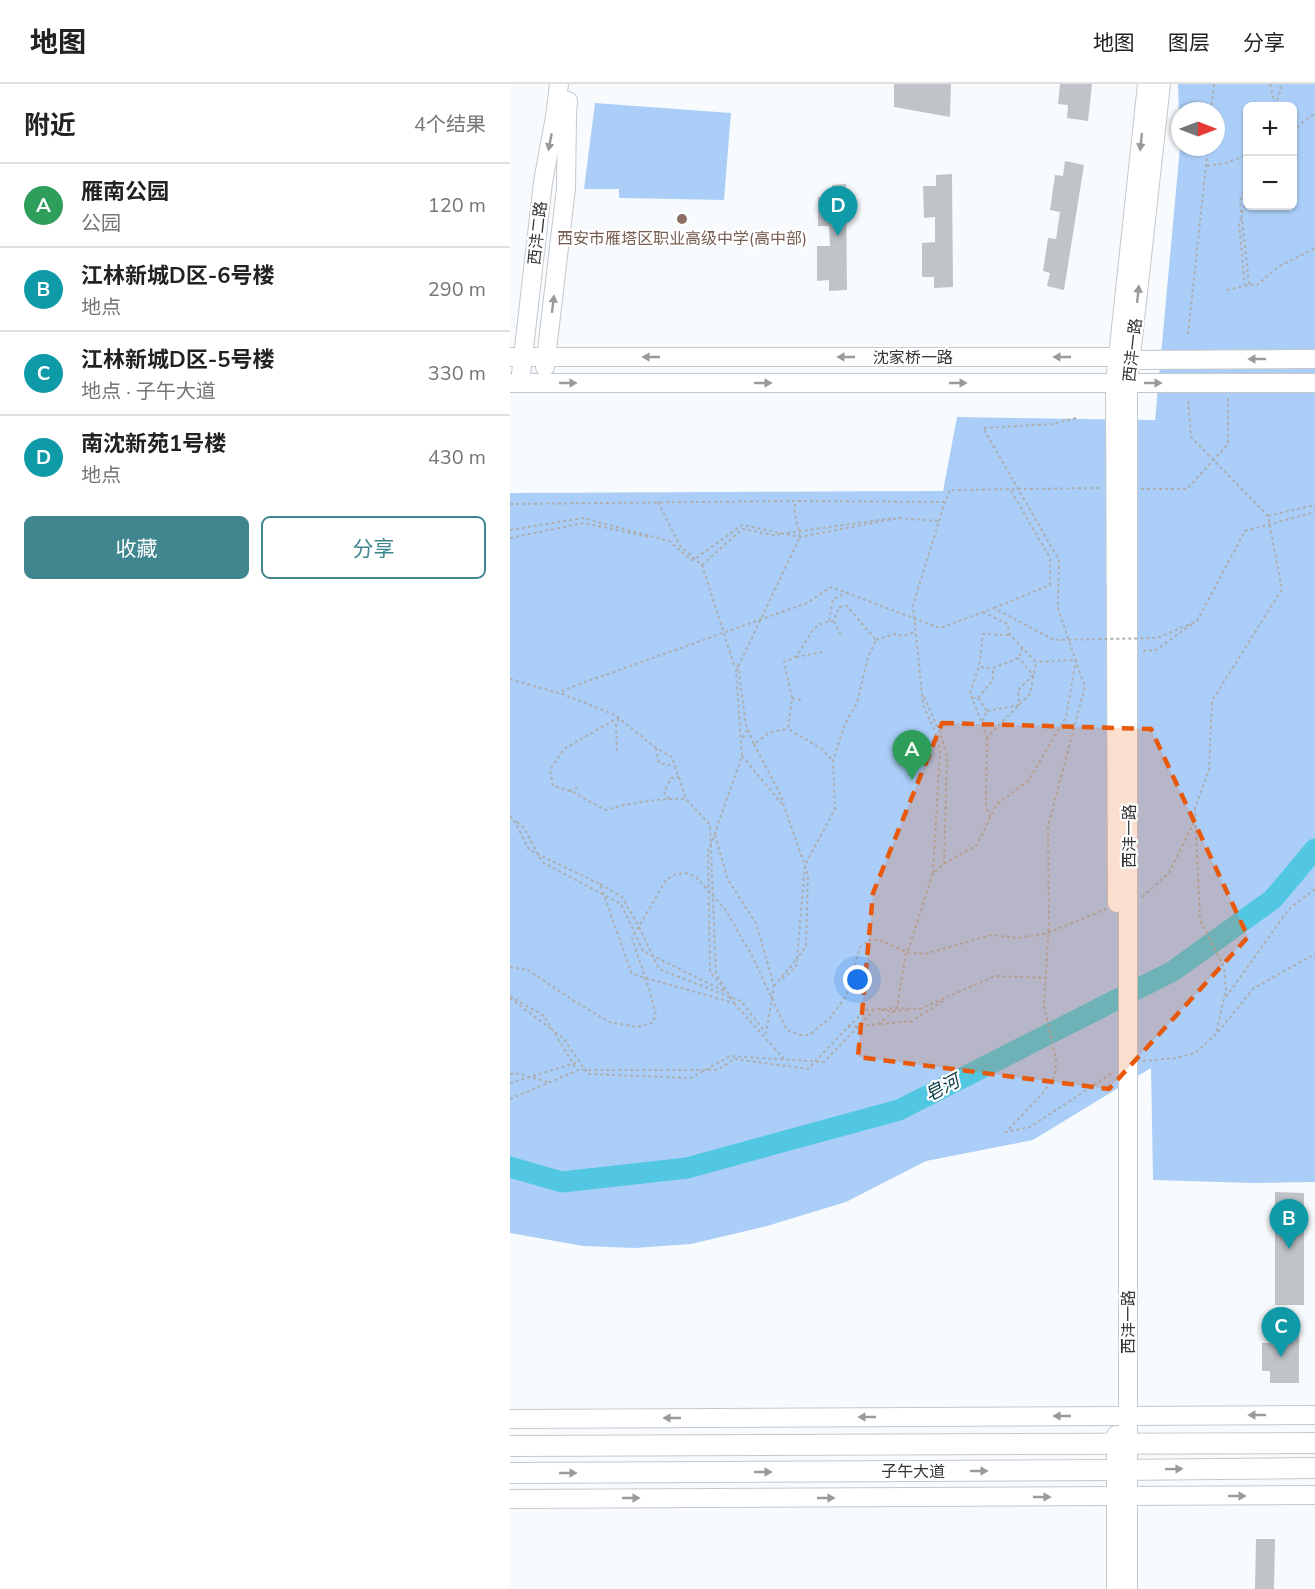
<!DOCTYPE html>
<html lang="zh">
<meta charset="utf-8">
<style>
body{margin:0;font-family:"Nunito Sans","Noto Sans SC",sans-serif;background:#f6f6f6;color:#222}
.controls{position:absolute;right:18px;top:18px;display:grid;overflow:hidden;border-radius:9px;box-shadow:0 2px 4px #0004}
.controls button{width:54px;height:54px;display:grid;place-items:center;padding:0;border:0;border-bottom:2px solid #e0e0e0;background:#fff;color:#222;font:30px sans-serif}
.compass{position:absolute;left:661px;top:18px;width:54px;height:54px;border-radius:50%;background:#fff;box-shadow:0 2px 4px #0004;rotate:90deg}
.you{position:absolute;left:348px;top:896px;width:21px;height:21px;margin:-15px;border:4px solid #fff;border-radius:50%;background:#1a73e8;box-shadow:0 0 0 9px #1a73e833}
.badge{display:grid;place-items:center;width:39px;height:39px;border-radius:50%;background:#3f868f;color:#fff;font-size:20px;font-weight:700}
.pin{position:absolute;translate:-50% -50px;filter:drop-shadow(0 2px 3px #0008)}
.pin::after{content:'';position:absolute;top:32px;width:21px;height:18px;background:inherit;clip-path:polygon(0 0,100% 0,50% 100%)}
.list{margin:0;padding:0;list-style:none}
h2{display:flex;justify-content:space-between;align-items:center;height:78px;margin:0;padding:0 24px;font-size:26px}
h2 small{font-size:20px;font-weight:400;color:#767676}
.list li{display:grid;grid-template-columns:39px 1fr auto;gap:18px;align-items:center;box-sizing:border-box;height:84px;padding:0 24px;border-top:2px solid #e0e0e0}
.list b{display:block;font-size:22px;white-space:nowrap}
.list p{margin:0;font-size:20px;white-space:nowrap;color:#767676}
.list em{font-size:20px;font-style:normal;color:#767676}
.actions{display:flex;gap:12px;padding:18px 24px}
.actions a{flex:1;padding:14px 0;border:2px solid #3f868f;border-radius:9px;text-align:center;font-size:21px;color:#3f868f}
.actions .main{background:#3f868f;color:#fff}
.map{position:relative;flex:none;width:805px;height:1505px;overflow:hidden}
header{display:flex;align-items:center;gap:36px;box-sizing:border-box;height:84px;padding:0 30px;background:#fff;border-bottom:2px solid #e0e0e0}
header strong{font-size:28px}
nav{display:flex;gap:33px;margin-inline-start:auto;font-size:21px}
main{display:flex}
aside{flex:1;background:#fff}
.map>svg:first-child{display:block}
.green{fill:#abcef8;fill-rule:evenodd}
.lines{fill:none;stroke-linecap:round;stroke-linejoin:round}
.river{stroke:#51c7e1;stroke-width:21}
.building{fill:#c0c4c9}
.secondary-casing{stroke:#c4c8cd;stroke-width:20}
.primary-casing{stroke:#c4c8cd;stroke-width:22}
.path{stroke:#acaeb1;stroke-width:2;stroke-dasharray:3 3;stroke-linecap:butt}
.secondary{stroke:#fff;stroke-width:18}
.primary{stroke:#fff;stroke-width:20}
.path-bridge{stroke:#acaeb1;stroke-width:2;stroke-dasharray:3 3;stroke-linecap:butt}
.oneway{fill:#9a9a9c}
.marked{fill:#e8590c;fill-opacity:0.2;stroke:#e8590c;stroke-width:4.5;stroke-dasharray:12 8;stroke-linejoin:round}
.education-dot{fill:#8d6e63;stroke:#fff;stroke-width:2}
.labels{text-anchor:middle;stroke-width:4.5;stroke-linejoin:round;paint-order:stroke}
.street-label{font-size:16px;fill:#343638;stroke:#fff}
.education-label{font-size:16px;fill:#785e54;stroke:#fff}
.water-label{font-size:18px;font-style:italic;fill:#003741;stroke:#fff}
</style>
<header>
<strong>地图</strong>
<nav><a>地图</a><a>图层</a><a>分享</a></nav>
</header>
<main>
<aside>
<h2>附近<small>4个结果</small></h2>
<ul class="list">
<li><span class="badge" style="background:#2e9e5b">A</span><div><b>雁南公园</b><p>公园</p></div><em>120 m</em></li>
<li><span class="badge" style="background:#0f9aa8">B</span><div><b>江林新城D区-6号楼</b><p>地点</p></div><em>290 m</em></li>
<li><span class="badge" style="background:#0f9aa8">C</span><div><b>江林新城D区-5号楼</b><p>地点 · 子午大道</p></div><em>330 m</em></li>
<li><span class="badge" style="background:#0f9aa8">D</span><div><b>南沈新苑1号楼</b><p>地点</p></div><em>430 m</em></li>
</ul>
<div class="actions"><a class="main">收藏</a><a>分享</a></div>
</aside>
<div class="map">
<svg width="805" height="1505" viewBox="0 0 805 1505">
<rect width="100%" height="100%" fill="#f8fbfe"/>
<g class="green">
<path d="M668,0h137v1098l-62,1 -100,-3 -2,-112 -118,72 -107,21 -80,41 -79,24 -76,18 -56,4 -52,-2 -73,-13v-740l433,-2 14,-74 198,3 25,-273zM738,22h44v100h-44zM670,27h36v36h-36z"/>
<polygon points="85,19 221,29 214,116 109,114 109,105 74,105"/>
</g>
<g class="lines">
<polyline class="river" points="0,1083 52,1098 177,1084 389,1026 663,887 763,815 805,765"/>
</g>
<g class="building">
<polygon points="384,0 441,0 440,33 384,23"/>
<polygon points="550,0 582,0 578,37 557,34 558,21 548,20"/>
<polygon points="555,77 574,81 554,206 537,202 540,189 533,187 538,154 546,155 550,128 540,126 545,91 553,92"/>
<polygon points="442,90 443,203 424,204 424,193 412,193 412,159 425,158 425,133 414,134 413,102 426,102 426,91"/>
<polygon points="336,100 337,206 319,207 319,196 307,197 307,162 320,162 319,142 308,142 308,113 322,113 322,101"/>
<polygon points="765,1108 794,1109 794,1221 765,1221"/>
<polygon points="760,1244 789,1244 789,1299 760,1299 760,1287 752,1287 752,1259 760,1259"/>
<polygon points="746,1455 765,1455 764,1505 745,1505"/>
</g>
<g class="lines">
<g class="secondary-casing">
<g id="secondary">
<polyline points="0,273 608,273 621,276 805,275"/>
<polyline points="35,283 56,104 57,32 58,17"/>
<polyline points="0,299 805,299"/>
<polyline points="10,299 33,98 45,33 49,0"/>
<polyline points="607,819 605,300 637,0"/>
<polyline points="0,1335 805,1331"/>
<polyline points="0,1415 805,1411"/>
<polyline points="606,1505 606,1351"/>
<polyline points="618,1505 618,299 651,0"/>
</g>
</g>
<g class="primary-casing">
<g id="primary">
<polyline points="0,1362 805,1359"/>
<polyline points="0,1389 606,1386 805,1384"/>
</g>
</g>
<g class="path">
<polyline points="760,0 765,20"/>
<polyline points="765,22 771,5 769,0"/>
<polyline points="701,27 704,0"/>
<polyline points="782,47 805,29"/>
<polyline points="697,82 716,79 738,71"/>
<polyline points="738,97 730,117 739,200"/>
<polyline points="732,129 738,115"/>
<polyline points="731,134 729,140 735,203"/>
<path d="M717,206c10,-2 20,-6 30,-5l21,-18 37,-19"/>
<polyline points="678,250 698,63"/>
<polyline points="566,334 542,340 473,344 549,476 548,525 575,603 538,742 539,839 534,922 546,976 545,991 533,1009 496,1048 520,1043 604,988"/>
<polyline points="631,405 677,405 718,360 718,314"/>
<polyline points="148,418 170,462 192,481 224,581 228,582 236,641 244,660 260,648 278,645"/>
<polyline points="0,420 283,417 435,418 440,406 590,404"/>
<polyline points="758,432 805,421"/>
<polyline points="389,434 428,437"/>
<polyline points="0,446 73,434 159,457 181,476 185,475 232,441 290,453 389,434"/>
<polyline points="277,449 384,434"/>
<polyline points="0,454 74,439 139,453"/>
<polyline points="192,481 232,445 263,451 271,450"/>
<polyline points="484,524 540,501 540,474 500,405"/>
<polyline points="473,528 497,540 500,551 526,578 520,610 477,653 460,609 469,582 473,550 500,551"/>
<polyline points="319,537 323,515 336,509"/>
<polyline points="324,537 332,553"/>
<polyline points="366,556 384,550 393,552 405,548"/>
<polyline points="633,567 646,566 682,540"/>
<polyline points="286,573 313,568"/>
<polyline points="471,583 483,584 509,574 512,564"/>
<polyline points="414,613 430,649 437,673 434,780"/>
<polyline points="282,614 291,616"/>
<polyline points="462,614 468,614 483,596 483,584"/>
<polyline points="468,614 477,627 472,637"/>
<polyline points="477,627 509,621 508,606 523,591 509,574"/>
<path d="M109,633l-55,32 -14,21 3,16 20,6 32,18c26,-7 53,-12 80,-11"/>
<polyline points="477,653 476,723 480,733"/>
<polyline points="233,654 238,644"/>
<polyline points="244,660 270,710 298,791 296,862 287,875 286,883 271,896"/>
<polyline points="146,664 149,679 164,682"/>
<polyline points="107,667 106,641 109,633"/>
<polyline points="232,672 272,720"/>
<polyline points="59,707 68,704"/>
<polyline points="159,715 154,708 161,694 169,693"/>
<polyline points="0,732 4,736 19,766 90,800 122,890 224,919 206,890 200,741 176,715 162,673 146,664 105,631 50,609"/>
<polyline points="7,738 14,744 32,778 111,820 133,867 216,908"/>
<polyline points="205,751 218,796 246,839 264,902 256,949 231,917 220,913"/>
<polyline points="423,789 430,666 425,647 413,621 403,521 435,418"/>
<polyline points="90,800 112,813 129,843 149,885 220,913"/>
<polyline points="632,813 659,789 684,738"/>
<polyline points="0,883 18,886 61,915 99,938 127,943 142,939 146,931 140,908 122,854 156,796 166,790 176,789 186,793 215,825 241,870 277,946 290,951 299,951 320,934 336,912 350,863 358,856 370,856 396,868 415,870 481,851 508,854 538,849 596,825"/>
<path d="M264,902l23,-27 8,-94 30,-56 -2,-48 12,-37 12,-21 11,-46 8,-17 -29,-34 -8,1 -5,14c-26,2 -24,19 -37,34 -3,4 -9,5 -13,7l8,36 -4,31 34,20 11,12"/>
<polyline points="215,906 200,888 198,766 201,760 232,672 226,587 290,453 284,425 286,417"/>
<polyline points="0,912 34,932 67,986 208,986 224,975 298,985 338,943 356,926 387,924 410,925 485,892 536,894"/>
<polyline points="716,913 779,825 805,805"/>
<polyline points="0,914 41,945"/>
<polyline points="224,919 274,975"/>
<polyline points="371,926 383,927 401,926"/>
<polyline points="370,940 402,937 436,915"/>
<polyline points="338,943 369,940 387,924 396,868 399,864 423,789 434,780 467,761 486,721 518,697 556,633 566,576 526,578"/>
<polyline points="45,948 54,955 78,990 181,994 220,972 314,978 363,927"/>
<polyline points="708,948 744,904 805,870"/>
<polyline points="633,977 666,974 685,969 706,950 716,905 714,883 690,836 685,724 699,686 702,617 772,505 758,432 681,353 678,314"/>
<polyline points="0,990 5,989 38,998"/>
<polyline points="0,999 69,978"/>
<polyline points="0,1015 66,987"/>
</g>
<use href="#secondary" class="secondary"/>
<use href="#primary" class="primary"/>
<polyline class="path-bridge" points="0,595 48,609 67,601 297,519 321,503 430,544 484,524 544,556 647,554 687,537 735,447 805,428"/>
</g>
<defs><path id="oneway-solid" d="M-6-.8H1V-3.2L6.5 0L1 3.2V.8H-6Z" transform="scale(1.5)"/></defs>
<g class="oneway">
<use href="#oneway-solid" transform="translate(40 58) rotate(101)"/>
<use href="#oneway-solid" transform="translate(631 58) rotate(96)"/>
<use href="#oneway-solid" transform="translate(628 210) rotate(-84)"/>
<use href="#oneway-solid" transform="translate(43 220) rotate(-83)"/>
<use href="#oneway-solid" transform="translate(141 273) rotate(180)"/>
<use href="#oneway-solid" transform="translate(336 273) rotate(180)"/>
<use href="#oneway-solid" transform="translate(552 273) rotate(180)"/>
<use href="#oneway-solid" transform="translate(747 275) rotate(180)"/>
<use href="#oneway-solid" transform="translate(58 299)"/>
<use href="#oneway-solid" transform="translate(253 299)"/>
<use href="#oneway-solid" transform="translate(448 299)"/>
<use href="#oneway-solid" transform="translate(643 299)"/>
<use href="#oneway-solid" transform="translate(747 1331) rotate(180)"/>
<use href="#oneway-solid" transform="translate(552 1332) rotate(180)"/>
<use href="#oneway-solid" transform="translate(357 1333) rotate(180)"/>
<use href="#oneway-solid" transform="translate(162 1334) rotate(180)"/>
<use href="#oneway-solid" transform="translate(664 1385) rotate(-1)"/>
<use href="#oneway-solid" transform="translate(469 1387)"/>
<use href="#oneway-solid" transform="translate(253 1388)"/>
<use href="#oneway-solid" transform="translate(58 1389)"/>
<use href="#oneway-solid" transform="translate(727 1412)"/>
<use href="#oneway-solid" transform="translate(532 1413)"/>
<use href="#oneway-solid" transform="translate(121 1414)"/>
<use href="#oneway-solid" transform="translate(316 1414)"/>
</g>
<path class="marked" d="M432,639l209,6 97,208 -139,152 -251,-32 15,-164z"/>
<circle class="education-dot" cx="172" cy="135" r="6"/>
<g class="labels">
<g class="street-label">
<text transform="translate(27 149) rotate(-84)" y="6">西沣二路</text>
<text transform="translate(622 266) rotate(-84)" y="6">西沣一路</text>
<text x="403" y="279">沈家桥一路</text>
<text transform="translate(619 752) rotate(-90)" y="6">西沣一路</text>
<text transform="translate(618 1238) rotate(-90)" y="6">西沣一路</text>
<text x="403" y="1393">子午大道</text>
</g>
<g class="education-label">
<text x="172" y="160">西安市雁塔区职业高级中学(高中部)</text>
</g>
<g class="water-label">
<text transform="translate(432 1004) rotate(-27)" y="6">皂河</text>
</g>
</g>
</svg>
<div class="controls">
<button>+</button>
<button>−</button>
</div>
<svg class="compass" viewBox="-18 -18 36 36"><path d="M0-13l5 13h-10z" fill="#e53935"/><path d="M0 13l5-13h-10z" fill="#767676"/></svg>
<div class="you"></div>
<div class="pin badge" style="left:402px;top:696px;background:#2e9e5b">A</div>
<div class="pin badge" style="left:779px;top:1165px;background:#0f9aa8">B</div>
<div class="pin badge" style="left:771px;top:1273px;background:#0f9aa8">C</div>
<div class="pin badge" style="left:328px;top:152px;background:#0f9aa8">D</div>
</div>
</main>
